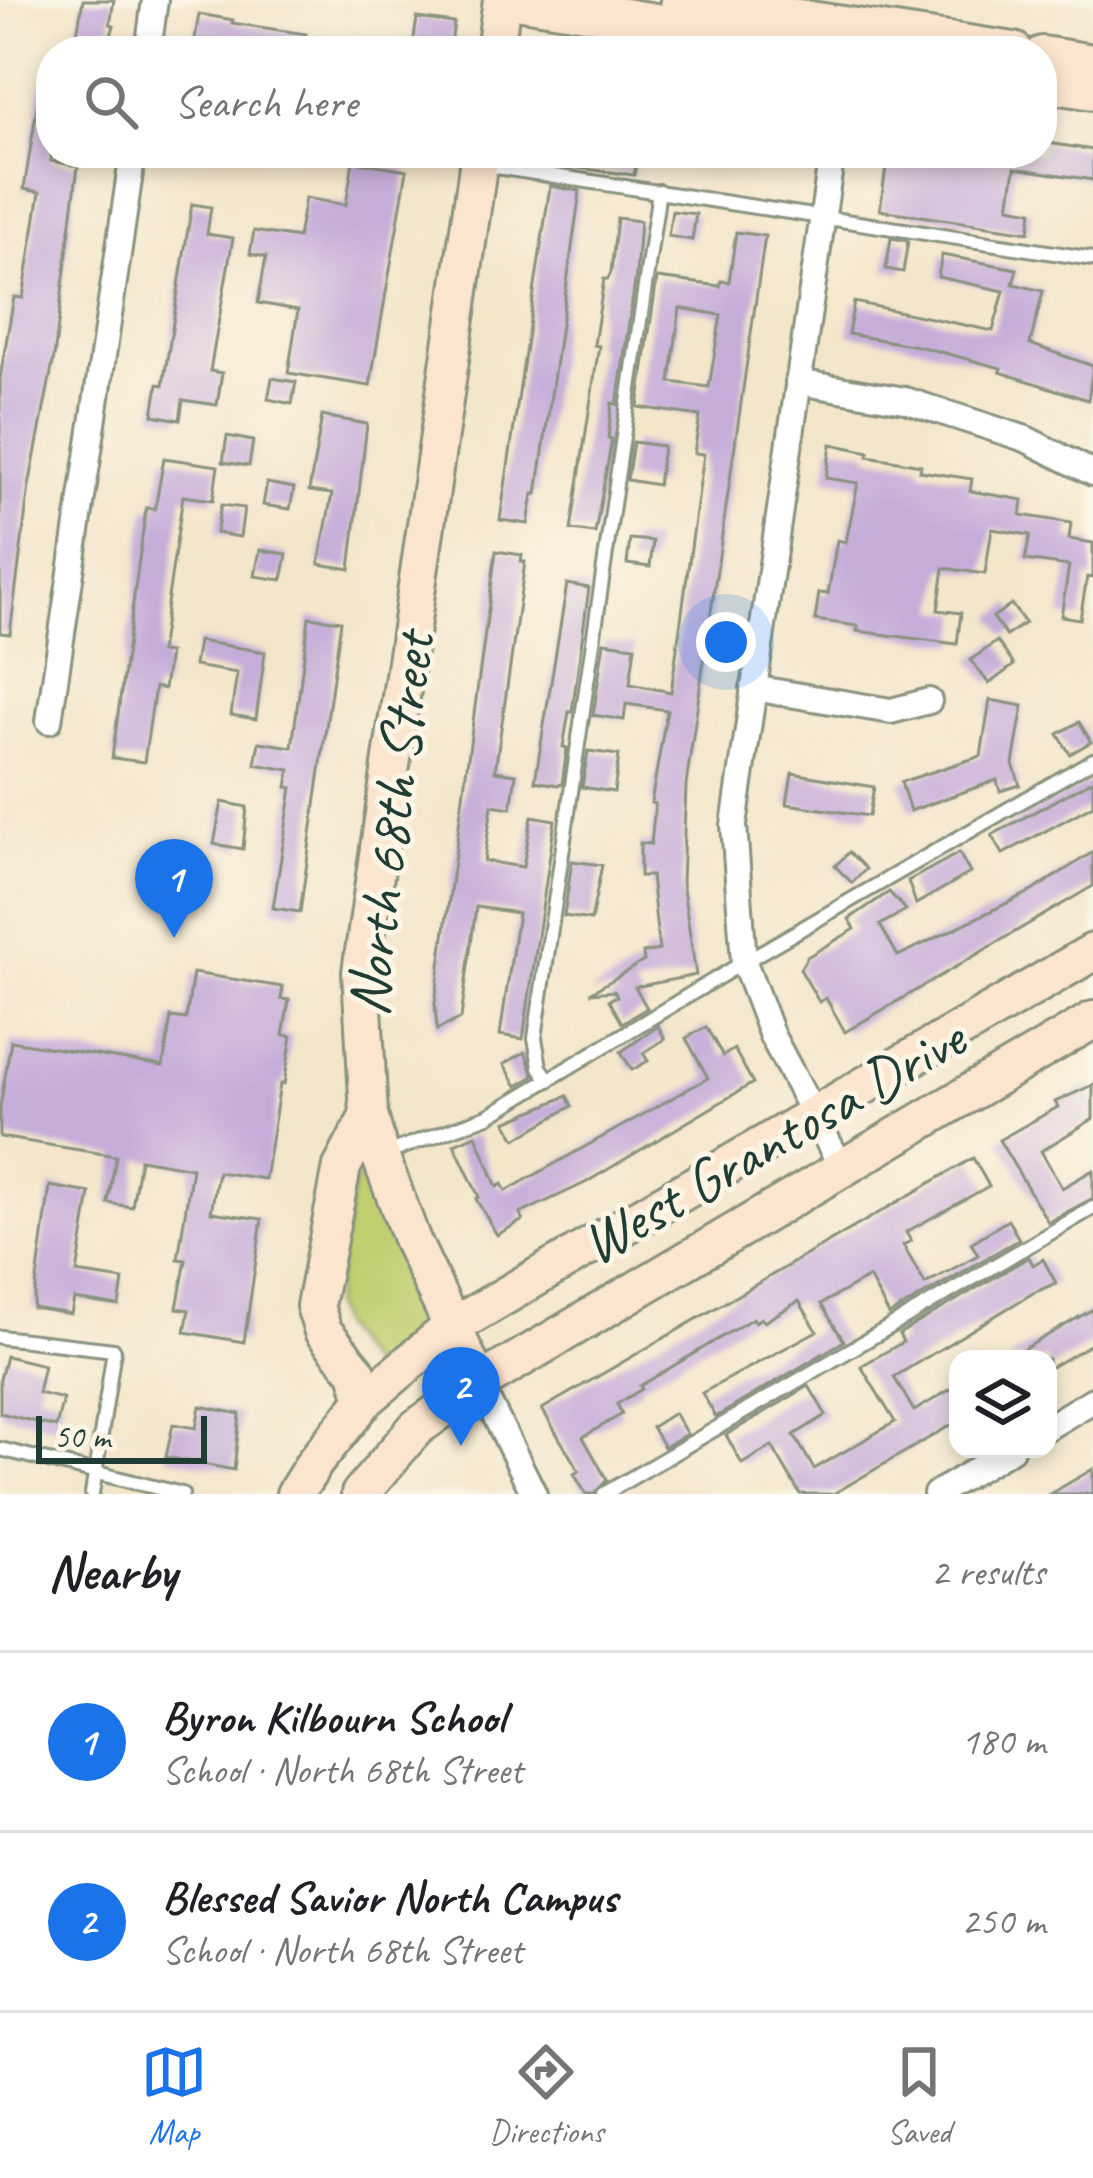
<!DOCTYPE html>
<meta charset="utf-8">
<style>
body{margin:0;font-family:Caveat,sans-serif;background:#f6f6f6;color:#202124}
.controls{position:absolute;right:36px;bottom:36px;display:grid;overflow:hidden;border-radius:24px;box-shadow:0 6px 18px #0003}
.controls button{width:108px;height:108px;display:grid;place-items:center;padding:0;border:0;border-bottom:3px solid #e0e0e0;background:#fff;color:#202124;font:60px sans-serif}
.scale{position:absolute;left:36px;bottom:30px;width:171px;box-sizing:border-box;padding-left:12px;border:6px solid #1f3d34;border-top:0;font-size:33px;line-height:42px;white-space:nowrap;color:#1f3d34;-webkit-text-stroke:9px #fcf5e5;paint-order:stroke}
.you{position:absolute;left:726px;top:642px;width:42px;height:42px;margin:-30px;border:9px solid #fff;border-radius:50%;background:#1a73e8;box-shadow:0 0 0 18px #1a73e833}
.badge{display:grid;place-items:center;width:78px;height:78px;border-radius:50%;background:#1a73e8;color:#fff;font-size:39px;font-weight:700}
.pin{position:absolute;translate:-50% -99px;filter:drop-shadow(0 3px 6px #0008)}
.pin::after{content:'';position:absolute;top:63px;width:42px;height:36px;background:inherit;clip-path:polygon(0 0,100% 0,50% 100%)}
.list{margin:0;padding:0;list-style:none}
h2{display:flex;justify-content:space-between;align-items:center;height:156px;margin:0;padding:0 48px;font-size:51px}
h2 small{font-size:39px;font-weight:400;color:#757577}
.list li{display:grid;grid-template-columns:78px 1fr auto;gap:36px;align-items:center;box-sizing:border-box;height:180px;padding:0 48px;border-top:3px solid #e0e0e0}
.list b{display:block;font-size:45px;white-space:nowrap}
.list p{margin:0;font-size:39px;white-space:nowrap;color:#757577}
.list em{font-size:39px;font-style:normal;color:#757577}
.icon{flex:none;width:66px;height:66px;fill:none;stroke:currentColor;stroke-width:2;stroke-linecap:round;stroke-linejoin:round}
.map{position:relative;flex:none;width:1093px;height:1494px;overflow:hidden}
.search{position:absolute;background:#fff;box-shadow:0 6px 18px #0003;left:36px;right:36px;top:36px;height:132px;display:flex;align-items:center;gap:30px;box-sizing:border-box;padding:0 42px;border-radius:48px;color:#757577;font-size:45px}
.sheet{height:516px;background:#fff}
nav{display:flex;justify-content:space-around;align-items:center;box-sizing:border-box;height:168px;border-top:3px solid #e0e0e0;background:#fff;font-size:33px;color:#757577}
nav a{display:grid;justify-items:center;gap:6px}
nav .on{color:#1a73e8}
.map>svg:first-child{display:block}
.green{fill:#c1cf71;stroke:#708652;stroke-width:3}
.building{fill:#c5add9;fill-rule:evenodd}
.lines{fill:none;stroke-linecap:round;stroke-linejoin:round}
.lane-casing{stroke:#89927f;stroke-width:18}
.street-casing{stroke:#89927f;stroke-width:30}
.secondary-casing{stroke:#89927f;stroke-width:42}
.lane{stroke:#fff;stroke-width:12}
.street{stroke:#fff;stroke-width:24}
.secondary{stroke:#fce5cf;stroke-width:36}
.labels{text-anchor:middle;stroke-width:10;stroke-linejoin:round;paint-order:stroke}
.street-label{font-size:60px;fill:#1f3d34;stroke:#fcf5e5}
</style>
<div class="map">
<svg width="1093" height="1494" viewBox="0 0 1093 1494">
<rect width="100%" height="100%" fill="#fcf5e5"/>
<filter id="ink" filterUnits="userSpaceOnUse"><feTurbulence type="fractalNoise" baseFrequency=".00833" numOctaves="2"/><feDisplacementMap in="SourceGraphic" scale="24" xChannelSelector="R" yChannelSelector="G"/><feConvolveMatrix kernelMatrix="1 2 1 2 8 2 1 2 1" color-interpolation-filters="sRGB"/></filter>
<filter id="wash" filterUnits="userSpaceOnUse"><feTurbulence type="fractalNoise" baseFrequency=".004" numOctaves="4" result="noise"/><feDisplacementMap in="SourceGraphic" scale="48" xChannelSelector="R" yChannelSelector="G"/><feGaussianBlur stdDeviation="2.7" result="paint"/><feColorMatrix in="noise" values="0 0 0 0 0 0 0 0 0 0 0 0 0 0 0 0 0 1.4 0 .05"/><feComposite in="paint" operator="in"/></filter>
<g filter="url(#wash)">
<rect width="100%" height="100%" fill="#f3e6ca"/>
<polygon class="green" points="359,1178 367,1181 372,1191 419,1303 423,1320 419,1328 372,1370 340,1328 332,1305 353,1184"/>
<g id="blocks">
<g class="building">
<polygon points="83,0 114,0 110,24 114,25 107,51 85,51 86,41 76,39"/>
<polygon points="199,14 233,20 232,23 306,34 304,51 193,51"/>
<polygon points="417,18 454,23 450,51 412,51"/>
<polygon points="41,82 51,83 51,161 78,166 54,357 29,486 10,634 0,633 0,378 14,297 23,298 40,192 24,189"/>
<polygon points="1042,142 1093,150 1093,180 1015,168 1009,207 1032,211 1029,232 880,210 888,153 1042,153"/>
<polygon points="555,153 638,153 634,175 553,165"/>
<polygon points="353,161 407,170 370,386 288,373 298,310 258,303 266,257 250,254 254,231 298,238 305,198 346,205"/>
<polygon points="550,186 580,191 537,494 533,494 528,524 500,520"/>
<polygon points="192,204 211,207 207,234 233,238 210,371 222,373 217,405 183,400 180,420 153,415 158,384 163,385"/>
<polygon points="672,211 696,214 692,240 668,236"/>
<polygon points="617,218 640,221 636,275 617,404 612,403 608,438 612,439 595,533 571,530 599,346 594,345 604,279 608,279 611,272"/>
<path d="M736,232l29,4 -79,549 -4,97 14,93 -61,12 12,21 -25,15 -13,-23 8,-4 -3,-5 -24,2 54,-32 -1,-8 16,-3 -8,-74h-11v-33l11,1 4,-40 -4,-1 16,-93 -41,-6 -2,16 -31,-5 11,-73 31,4 -5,38 41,8 33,-238 -10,-1 6,-37 -62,-9 19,-129 63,8 1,-5 8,1zM680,308l41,7 -12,72 -39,-5z"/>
<polygon points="891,238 908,241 903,272 886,269"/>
<polygon points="942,255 1017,269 1013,284 1043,291 1030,344 1093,366 1088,400 1000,372 1001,368 922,347 848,334 854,302 993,331 1004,291 938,277"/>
<polygon points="272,378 296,382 292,404 268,399"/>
<polygon points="322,416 367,424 350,569 319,564 332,494 309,491"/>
<polygon points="227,436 253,441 249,466 223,462"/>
<polygon points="633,442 663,446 658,485 627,480"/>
<polygon points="831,444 869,452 868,456 921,465 920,471 972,479 970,491 1023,500 1021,515 1071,523 1069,539 1093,543 1093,578 1087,577 1080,619 1061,616 1069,566 1025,560 1030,535 992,529 985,574 944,568 938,610 961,613 957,644 857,631 858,626 815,620 819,593 828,594 837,540 846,542 858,483 826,478"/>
<polygon points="164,458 218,466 213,500 183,496 160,652 169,653 164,689 155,687 144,762 112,758 146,508 155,509"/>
<polygon points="267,483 294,488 290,509 263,505"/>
<polygon points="221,505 244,508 240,537 216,533"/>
<polygon points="630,539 653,541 650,567 627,564"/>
<polygon points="260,550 287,554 282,580 255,576"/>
<polygon points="496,551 522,555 521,562 525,562 495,771 516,774 511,808 492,805 484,861 523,867 532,816 555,820 523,1039 500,1035 518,913 476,907 461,1018 437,1030 435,1003"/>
<polygon points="567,584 589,588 572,712 569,712 563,747 567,748 562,784 558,785 535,781"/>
<polygon points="1011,604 1025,623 1006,636 993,617"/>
<polygon points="309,617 341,621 300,912 273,908 292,788 287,787 290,770 255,764 259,742 292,747"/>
<polygon points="198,641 265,652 256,719 231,715 237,673 194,666"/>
<polygon points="997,641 1014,665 989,684 971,660"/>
<polygon points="990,700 1023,706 1013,764 1020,785 1000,791 997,780 910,811 901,782 981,756"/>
<polygon points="1079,722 1091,742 1070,754 1058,734"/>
<polygon points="588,751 619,755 614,792 582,787"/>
<polygon points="792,773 874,787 869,816 787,804"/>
<polygon points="1093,780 1093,805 1003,854 992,835"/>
<polygon points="222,802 247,807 243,849 214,844"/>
<polygon points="849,852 866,869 852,883 835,866"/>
<polygon points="1093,852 1093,886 845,1032 826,998 819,1002 800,969 807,957 855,929 849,919 889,892 906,910 880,925 898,956 1032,891"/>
<polygon points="959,853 970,873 916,904 908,881"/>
<polygon points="572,861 602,865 591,920 564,916"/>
<polygon points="193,973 283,987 281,999 289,1000 283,1035 292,1036 284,1084 280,1084 265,1179 218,1172 211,1212 262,1219 244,1342 185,1332 189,1310 177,1308 186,1260 178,1259 192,1168 140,1159 132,1207 108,1203 116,1156 0,1137 0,1107 11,1041 163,1066 171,1017 186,1019"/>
<polygon points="658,1026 665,1039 643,1053 648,1061 632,1070 621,1052"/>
<polygon points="706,1027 723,1056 734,1049 753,1083 585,1183 520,1214 523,1220 497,1235 476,1199 479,1197 454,1144 476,1135 497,1187 502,1184 506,1191 708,1078 686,1038"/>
<polygon points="525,1052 534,1076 517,1086 504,1064"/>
<polygon points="1093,1085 1093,1119 1041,1151 1062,1188 1093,1170 1093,1198 1048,1222 999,1140 1058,1107 1055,1102"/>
<polygon points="567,1096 572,1106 516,1139 506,1122"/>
<polygon points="973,1158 989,1186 906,1232 911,1241 903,1245 925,1284 978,1255 971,1243 1008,1220 1019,1239 889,1315 869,1277 821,1304 844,1341 716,1417 702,1393 817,1331 799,1301 764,1322 761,1318 755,1322 753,1318 640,1386 642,1389 617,1404 622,1414 583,1437 607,1480 594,1494 586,1494 574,1474 579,1471 542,1409"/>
<polygon points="50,1186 90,1193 77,1273 123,1280 119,1306 74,1299 71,1314 33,1308"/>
<polygon points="1029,1257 1033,1265 1043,1259 1056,1283 1033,1293 894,1377 914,1411 958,1385 958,1421 833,1494 800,1494 772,1446 742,1464 726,1435 809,1386 826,1415 794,1435 814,1469 895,1422 861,1366 903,1342 899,1334"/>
<polygon points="1093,1309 1093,1343 1048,1369 1048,1359 1007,1359"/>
<polygon points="6,1356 44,1365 38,1393 63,1399 56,1427 0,1413 0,1379"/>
<polygon points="200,1406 240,1414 234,1470 166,1457 173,1424 196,1428"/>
<polygon points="674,1413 687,1434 664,1447 652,1427"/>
<polygon points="1093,1469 1093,1494 1050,1494"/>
</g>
</g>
</g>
<g filter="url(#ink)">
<use href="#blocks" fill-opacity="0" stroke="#89927f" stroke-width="3"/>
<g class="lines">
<g class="lane-casing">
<g id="lane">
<polyline points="601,51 605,21"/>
<polyline points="483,165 1093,259"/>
<polyline points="549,1080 540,1067 535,1038 659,191"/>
<polyline points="387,1153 488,1116 744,962 1093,760"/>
<polyline points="0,1337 114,1350 92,1494"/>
<polyline points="0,1449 182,1494"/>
<polyline points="604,1494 1093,1208"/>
</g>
</g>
<g class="street-casing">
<g id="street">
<polyline points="148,51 155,0"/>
<polyline points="832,153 734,825 744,962 772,1036 842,1168"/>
<polyline points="798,382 905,400 1026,439 1093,473"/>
<polyline points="753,688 891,711 929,701"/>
<polyline points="49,721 133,153"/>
<polyline points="479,1383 534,1494"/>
<polyline points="1048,1427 1093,1400"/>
<polyline points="936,1494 1011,1449"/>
</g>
</g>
<g class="secondary-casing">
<g id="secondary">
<polyline points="516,0 839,51"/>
<polyline points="679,0 1014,51"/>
<polyline points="495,51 502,0"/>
<polyline points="1042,55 1093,63"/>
<polyline points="1042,83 1093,91"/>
<polyline points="479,1383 412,1241 380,1155 369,1115 361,972 480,153"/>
<polyline points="365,1400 357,1372 323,1331 315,1306 342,1167 369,1115"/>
<polyline points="295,1494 315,1462 365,1400 450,1328 1093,952"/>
<polyline points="360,1494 416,1428 479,1383 1093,1020"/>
</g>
</g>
<use href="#lane" class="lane"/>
<use href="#street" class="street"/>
<use href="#secondary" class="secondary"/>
</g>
</g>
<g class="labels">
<g class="street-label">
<text transform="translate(389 824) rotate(-83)" y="21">North 68th Street</text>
<text transform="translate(772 1140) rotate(-30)" y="21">West Grantosa Drive</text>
</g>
</g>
</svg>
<div class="controls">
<button><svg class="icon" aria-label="layers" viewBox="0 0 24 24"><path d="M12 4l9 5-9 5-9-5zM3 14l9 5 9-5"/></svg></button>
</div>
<div class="scale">50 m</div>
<div class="you"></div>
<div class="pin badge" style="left:174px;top:938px">1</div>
<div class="pin badge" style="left:461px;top:1446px">2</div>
<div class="search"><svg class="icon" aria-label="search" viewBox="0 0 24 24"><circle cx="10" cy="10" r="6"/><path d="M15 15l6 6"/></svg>Search here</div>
</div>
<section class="sheet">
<h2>Nearby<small>2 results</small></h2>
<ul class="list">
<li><span class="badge">1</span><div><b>Byron Kilbourn School</b><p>School · North 68th Street</p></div><em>180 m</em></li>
<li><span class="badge">2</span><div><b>Blessed Savior North Campus</b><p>School · North 68th Street</p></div><em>250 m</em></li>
</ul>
</section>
<nav>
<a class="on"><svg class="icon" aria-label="map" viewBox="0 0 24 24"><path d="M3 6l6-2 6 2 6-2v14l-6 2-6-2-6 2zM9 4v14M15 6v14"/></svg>Map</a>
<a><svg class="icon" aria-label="directions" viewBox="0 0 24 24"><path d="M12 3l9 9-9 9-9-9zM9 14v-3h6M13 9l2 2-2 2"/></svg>Directions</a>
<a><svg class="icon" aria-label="saved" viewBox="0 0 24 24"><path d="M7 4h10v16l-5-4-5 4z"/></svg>Saved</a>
</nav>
